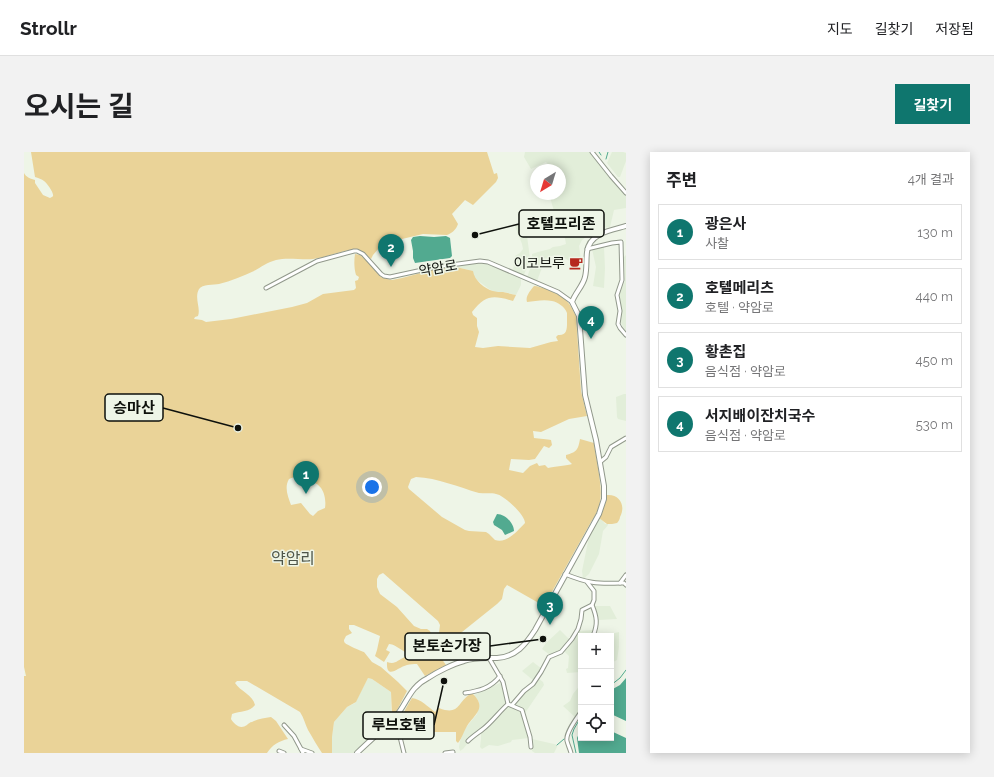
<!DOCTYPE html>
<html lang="ko">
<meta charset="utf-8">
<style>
body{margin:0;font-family:Raleway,"Noto Sans KR",sans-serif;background:#f2f2f2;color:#202124}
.controls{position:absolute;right:12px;bottom:12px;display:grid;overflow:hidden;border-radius:0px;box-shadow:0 2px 10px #0003}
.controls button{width:36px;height:36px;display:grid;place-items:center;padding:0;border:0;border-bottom:1px solid #e0e0e0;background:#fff;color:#202124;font:20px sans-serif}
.compass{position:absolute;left:506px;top:12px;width:36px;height:36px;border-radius:50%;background:#fff;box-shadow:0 2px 10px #0003;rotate:218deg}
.you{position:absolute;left:348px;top:335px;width:14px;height:14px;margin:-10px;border:3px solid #fff;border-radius:50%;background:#1a73e8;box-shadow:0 0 0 6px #1a73e833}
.badge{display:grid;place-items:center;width:26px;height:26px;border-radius:50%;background:#0f766e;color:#fff;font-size:13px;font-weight:700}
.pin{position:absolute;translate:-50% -33px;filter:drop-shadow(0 1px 2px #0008)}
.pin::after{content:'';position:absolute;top:21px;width:14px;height:12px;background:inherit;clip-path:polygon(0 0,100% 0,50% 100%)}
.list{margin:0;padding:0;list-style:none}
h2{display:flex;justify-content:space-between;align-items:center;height:52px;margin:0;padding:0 16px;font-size:17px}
h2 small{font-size:13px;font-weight:400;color:#757577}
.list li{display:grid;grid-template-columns:26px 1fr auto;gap:12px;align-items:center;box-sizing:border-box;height:56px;margin:0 8px 8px;padding:0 8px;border:1px solid #e0e0e0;border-radius:0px}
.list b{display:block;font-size:15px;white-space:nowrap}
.list p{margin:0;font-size:13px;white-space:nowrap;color:#757577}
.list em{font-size:13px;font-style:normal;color:#757577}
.icon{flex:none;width:22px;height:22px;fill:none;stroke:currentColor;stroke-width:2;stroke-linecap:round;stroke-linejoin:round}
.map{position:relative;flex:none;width:602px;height:601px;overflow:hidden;border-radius:0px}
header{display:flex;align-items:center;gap:24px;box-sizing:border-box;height:56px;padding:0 20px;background:#fff;border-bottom:1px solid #e0e0e0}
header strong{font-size:19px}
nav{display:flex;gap:22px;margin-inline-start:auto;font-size:14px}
.intro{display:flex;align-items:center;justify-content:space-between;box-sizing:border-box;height:96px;padding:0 24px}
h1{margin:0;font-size:28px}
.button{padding:10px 18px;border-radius:0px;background:#0f766e;color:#fff;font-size:14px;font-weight:700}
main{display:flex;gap:24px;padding:0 24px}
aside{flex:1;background:#fff;border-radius:0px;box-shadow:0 2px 10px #0003}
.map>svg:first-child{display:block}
.built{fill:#e2eed9}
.green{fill:#ead398;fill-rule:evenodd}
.water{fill:#52aa90}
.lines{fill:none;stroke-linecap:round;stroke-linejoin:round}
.stream{stroke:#52aa90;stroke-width:1}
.street-casing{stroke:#91988b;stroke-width:5}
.secondary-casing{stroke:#91988b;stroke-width:6}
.street{stroke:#fff;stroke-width:3}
.secondary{stroke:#fff;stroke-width:4}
.labels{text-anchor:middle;stroke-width:3;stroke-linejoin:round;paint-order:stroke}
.poi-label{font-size:14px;fill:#0e110c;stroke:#eef5e7;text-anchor:end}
.street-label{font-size:14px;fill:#0e110c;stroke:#eef5e7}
.quarter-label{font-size:16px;fill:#4f564a;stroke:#eef5e7}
.leader{fill:none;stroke:#0e110c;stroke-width:1.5}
.callout-dot{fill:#0e110c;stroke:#eef5e7;stroke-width:1.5}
.callout{fill:#eef5e7;stroke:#0e110c;stroke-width:1.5}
.callout-label{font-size:15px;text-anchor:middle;font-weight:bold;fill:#0e110c}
</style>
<header>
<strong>Strollr</strong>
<nav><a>지도</a><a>길찾기</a><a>저장됨</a></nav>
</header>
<div class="intro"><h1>오시는 길</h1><a class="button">길찾기</a></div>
<main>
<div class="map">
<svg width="602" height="601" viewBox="0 0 602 601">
<rect width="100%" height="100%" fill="#eef5e7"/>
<g class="built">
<polygon points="501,0 565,0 602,44 602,56 590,58 586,75 579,76 576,70 564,76 566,82 558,88 555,94 557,108 546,109 535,103 527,104 523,111 519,113 513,129 503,125 508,112 508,102 514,100 526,97 529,95 536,94 542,92 540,81 530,59 525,42 536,42 536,18 529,18 522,10 507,17 500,5"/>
<polygon points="588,0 599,0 602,1 602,9 596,25 594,25 583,11"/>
<polygon points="499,72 503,84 505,99 506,107 500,123 498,123 489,119 491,104 496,101 499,97 498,92 491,74"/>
<polygon points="580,95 581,116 580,136 569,134 572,115 568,97"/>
<polygon points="602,103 602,180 597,171 598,158 595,143 601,129 600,105"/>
<polygon points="457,111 466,113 497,127 497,133 492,143 480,140 471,140 465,137 453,128 445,118 432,115"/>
<polygon points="600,242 602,242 602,269 594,267 593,265 592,245"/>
<polygon points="574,367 577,367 581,372 584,372 584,373 579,379 575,402 565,422 559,427 558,419 566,380"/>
<polygon points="570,454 586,454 593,467 575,468 572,458"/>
<polygon points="536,478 546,488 536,499 526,503 518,497 522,491"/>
<polygon points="569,478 567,484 557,484 557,520 543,521 542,517 544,516 545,504 540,499 549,488 555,479"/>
<polygon points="595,480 595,495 593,508 587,511 587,484 578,484"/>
<polygon points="509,510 518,517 510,529 498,519"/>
<polygon points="344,526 348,527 367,540 367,563 369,564 329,601 308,601 308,585 310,570 323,555 331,551"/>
<polygon points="515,527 519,530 520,533 501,561 498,556 491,552 499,542 509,535"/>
<polygon points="476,531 477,532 482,552 484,554 490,555 496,559 505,586 488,588 487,590 474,594 465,593 458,597 456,595 457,587 457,581 448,586 439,597 436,599 435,595 436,589 440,578 453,562 455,550 450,543"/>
<polygon points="557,532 557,558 552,566 539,554 546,549 549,542"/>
<polygon points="508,587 530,592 533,593 533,595 530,601 511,601 508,599"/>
</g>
<g class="green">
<path d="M7,0h456l7,22 3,-1 1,5 -2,4 -23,23 -8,-5 -13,14 6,10c-2,6 -6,9 -11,11l-24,-1 -21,5 -23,9 -6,7 -2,4 -8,-7 -5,-3c-16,1 -30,8 -45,10 -12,1 -26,-2 -37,1 -8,2 -15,7 -22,11 -11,5 -23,10 -35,13 -5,1 -17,0 -20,5 -5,9 2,19 -1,27l-3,1 -1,2 8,1 4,2 25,-3 61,-12 15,-4 16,-9 31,-4 2,-2 -1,-7 3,-1 1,-3 -3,-2c-2,-7 -2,-14 -1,-21l5,1 6,5 15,17 6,2 5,1 10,-2 30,-8 24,-3 17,4c1,9 12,18 20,20 3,1 7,1 10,1 4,1 9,2 13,3l-3,6c-21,-6 -27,-6 -41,11l1,3 4,3v8l2,6 -4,15 8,1 15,-2 32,2 21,-6 7,-1 -2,-4 2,-2c10,1 9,-8 9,-16 0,-2 0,-4 0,-6 -2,-6 -9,-11 -15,-12 -8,-2 -17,0 -25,1 -2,-6 4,-12 7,-16 4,0 8,2 12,3 17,7 22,10 30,27l5,75 6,25 -18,3 -28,13 -8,-1 1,7c5,1 14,1 17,2l1,5 -3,3 -5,-2 -9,13 -6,1 -18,-1 -2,11 14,3 7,-7 7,-3 2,3 6,-1 3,3c5,-1 21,-3 24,-4l-6,-6v-3c11,-3 12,-5 14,-16l14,4c2,16 9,44 6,59 -1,7 -5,14 -9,20l-47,84 -37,-21 -3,4 -2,10 -5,5 -45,36 -13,-7 1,-8 -2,-4 -55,-48 -4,2 -2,4v8l3,7 17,13 17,19 7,3h6l3,2 1,3 6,7c-2,11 3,15 9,24l-21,11 -8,-12c-3,0 -7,0 -10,1 -9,2 -21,16 -20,-3 9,3 10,-2 18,-5v-5c-5,-3 -11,-8 -16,-8l-3,6 4,2 -6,10 -9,-6 2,-6 3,-14 -26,-11h-5v4l3,4 -6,3 -2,4c0,1 0,2 1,3 2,2 16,8 19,9l8,10 9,5 17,15 9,9 -11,21 -4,4 -1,-24 -19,-13 -4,-1 -12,24 -9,5 -13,15 -2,15v16h-10c-5,-7 -9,-15 -14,-23 -3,-6 -4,-12 -8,-18l-53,-31h-10l-2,2c5,8 18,12 20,22 -5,7 -15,6 -23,9l-1,5c3,5 9,11 16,6 1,-1 3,-3 5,-3 6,-3 12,-4 19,-5l5,4 12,18c-9,2 -16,6 -21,14h-243v-77h2l-2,-9v-494c2,4 7,6 11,7v3l8,12 7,3c1,-1 3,-1 3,-2 1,-3 -6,-13 -9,-15 -2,-2 -6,-3 -9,-4zM278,322l4,8c15,-2 21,13 19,26l-7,3 -5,5 -3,-2 -9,-11 -10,2c-3,-9 -7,-17 -2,-26zM392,325c22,1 42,10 63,16 7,1 16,-1 22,3 7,4 24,19 24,27 -8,8 -18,21 -30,17l-6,-6 -3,-2 -17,-1 -4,-1 -23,-13 -33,-28 -1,-2 3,-8z"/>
<path d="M583,343c13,-1 19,11 13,22 0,2 -2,5 -3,6 -3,1 -7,1 -10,1l-8,-6z"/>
<path d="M446,542h3c14,14 2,20 -6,32 -3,5 -5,12 -9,17l-2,-2v-9h-23l-9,-2 -22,5c-4,-15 2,-24 10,-37 9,1 16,9 23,14l4,-4c20,8 18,-5 31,-14z"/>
</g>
<g class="water">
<polygon points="396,84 410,85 422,84 426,86 428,104 426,106 391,111 389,106 389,99 387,88 389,85"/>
<path d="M473,362c8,0 17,9 17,17l-9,4 -3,-5 -8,-5 -1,-3z"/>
<polygon points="602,526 602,569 587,562 587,538 596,533"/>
<polygon points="557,577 557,586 587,586 587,579 602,586 602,601 555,601 553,586"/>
</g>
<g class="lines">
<g class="stream">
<polyline points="575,0 577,3"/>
<polyline points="582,7 584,0"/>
<polyline points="587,533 596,526 602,518"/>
<polyline points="533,593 540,587"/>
<polyline points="552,601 548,583 550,577 557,565"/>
</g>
<g class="street-casing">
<g id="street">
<polyline points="568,0 587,24 602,41"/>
<polyline points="563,97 588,91 597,90 598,128 593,143 596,159 594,172 596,176 602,183"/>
<polyline points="242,136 293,109 330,99 333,99 339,102 357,122 360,124 366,125 412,115 456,109 464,110 534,140 548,150"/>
<polyline points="576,310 582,305 587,295 602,286"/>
<path d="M541,422c22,9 32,10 55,9l6,-8"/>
<path d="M563,430l7,9v9l-2,5c5,12 6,19 1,31"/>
<polyline points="596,431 600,431 602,433"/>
<polyline points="465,506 479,530 484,552 498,558 506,585 507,595"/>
<path d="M441,541c14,-2 26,-5 35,-17"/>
<polyline points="488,553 500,539 509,532 517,520 525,505 537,500 548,487 554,477 557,467 558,458 568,453"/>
<polyline points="374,563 375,581 380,601"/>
<polyline points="260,573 270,584 277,597"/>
<path d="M444,589c5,-5 10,-8 15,-12 9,-7 16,-17 25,-25"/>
<polyline points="255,599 260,601"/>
<polyline points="279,601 277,597 288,601"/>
<polyline points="421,601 429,600"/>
<path d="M547,601c-1,-4 -3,-8 -4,-12 -2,-8 10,-23 14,-29"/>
</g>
</g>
<g class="secondary-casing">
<path id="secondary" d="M333,601c8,-8 16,-15 25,-23 5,-5 11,-9 15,-15 11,-14 13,-28 31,-37 9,-6 25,-14 36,-17 10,-4 22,-3 33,-3 19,-1 29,-14 38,-28l64,-116 5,-15v-13l-8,-46 -11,-45 -6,-79 -7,-14c3,-9 11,-16 13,-25 2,-8 1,-17 2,-25 2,-19 25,-22 39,-26"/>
</g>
<use href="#street" class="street"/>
<use href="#secondary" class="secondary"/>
</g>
<defs>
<g id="cafe-bare" transform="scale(1.08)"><path d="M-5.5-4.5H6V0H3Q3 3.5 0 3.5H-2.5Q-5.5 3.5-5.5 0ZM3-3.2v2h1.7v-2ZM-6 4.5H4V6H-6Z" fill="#b6281e" stroke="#eef5e7" stroke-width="2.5" paint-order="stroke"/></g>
</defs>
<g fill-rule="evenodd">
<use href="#cafe-bare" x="552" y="111"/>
</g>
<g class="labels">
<g class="poi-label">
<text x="541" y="116">이코브루</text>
</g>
<g class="street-label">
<text transform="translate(414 116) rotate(-10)" y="5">약암로</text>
</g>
<g class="quarter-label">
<text x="269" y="412">약암리</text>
</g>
</g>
<path class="leader" d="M451 83L495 72M214 276L139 256M519 487L466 494M420 529L410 573"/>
<g class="callout-dot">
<circle cx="451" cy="83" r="4"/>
<circle cx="214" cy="276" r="4"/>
<circle cx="519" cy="487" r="4"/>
<circle cx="420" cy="529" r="4"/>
</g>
<g class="callout">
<rect x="495" y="58" width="85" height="27" rx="4"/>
<rect x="81" y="242" width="58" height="27" rx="4"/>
<rect x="381" y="481" width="85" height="27" rx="4"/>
<rect x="339" y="560" width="71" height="27" rx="4"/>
</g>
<g class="callout-label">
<text x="537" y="77">호텔프리존</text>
<text x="110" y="261">승마산</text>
<text x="423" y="499">본토손가장</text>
<text x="375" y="578">루브호텔</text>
</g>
</svg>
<div class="controls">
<button>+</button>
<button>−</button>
<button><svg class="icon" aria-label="locate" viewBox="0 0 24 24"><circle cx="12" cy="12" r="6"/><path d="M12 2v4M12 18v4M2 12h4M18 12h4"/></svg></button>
</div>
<svg class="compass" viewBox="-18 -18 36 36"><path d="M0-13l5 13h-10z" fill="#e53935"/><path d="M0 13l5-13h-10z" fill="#757577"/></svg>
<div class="you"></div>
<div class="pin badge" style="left:282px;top:342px">1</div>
<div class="pin badge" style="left:367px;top:115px">2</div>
<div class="pin badge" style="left:526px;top:473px">3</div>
<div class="pin badge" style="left:567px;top:187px">4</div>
</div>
<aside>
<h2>주변<small>4개 결과</small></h2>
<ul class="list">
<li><span class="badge">1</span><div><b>광은사</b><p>사찰</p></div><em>130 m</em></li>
<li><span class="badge">2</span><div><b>호텔메리츠</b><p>호텔 · 약암로</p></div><em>440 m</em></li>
<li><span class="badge">3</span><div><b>황촌집</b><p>음식점 · 약암로</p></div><em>450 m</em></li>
<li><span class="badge">4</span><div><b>서지배이잔치국수</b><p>음식점 · 약암로</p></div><em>530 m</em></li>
</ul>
</aside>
</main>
